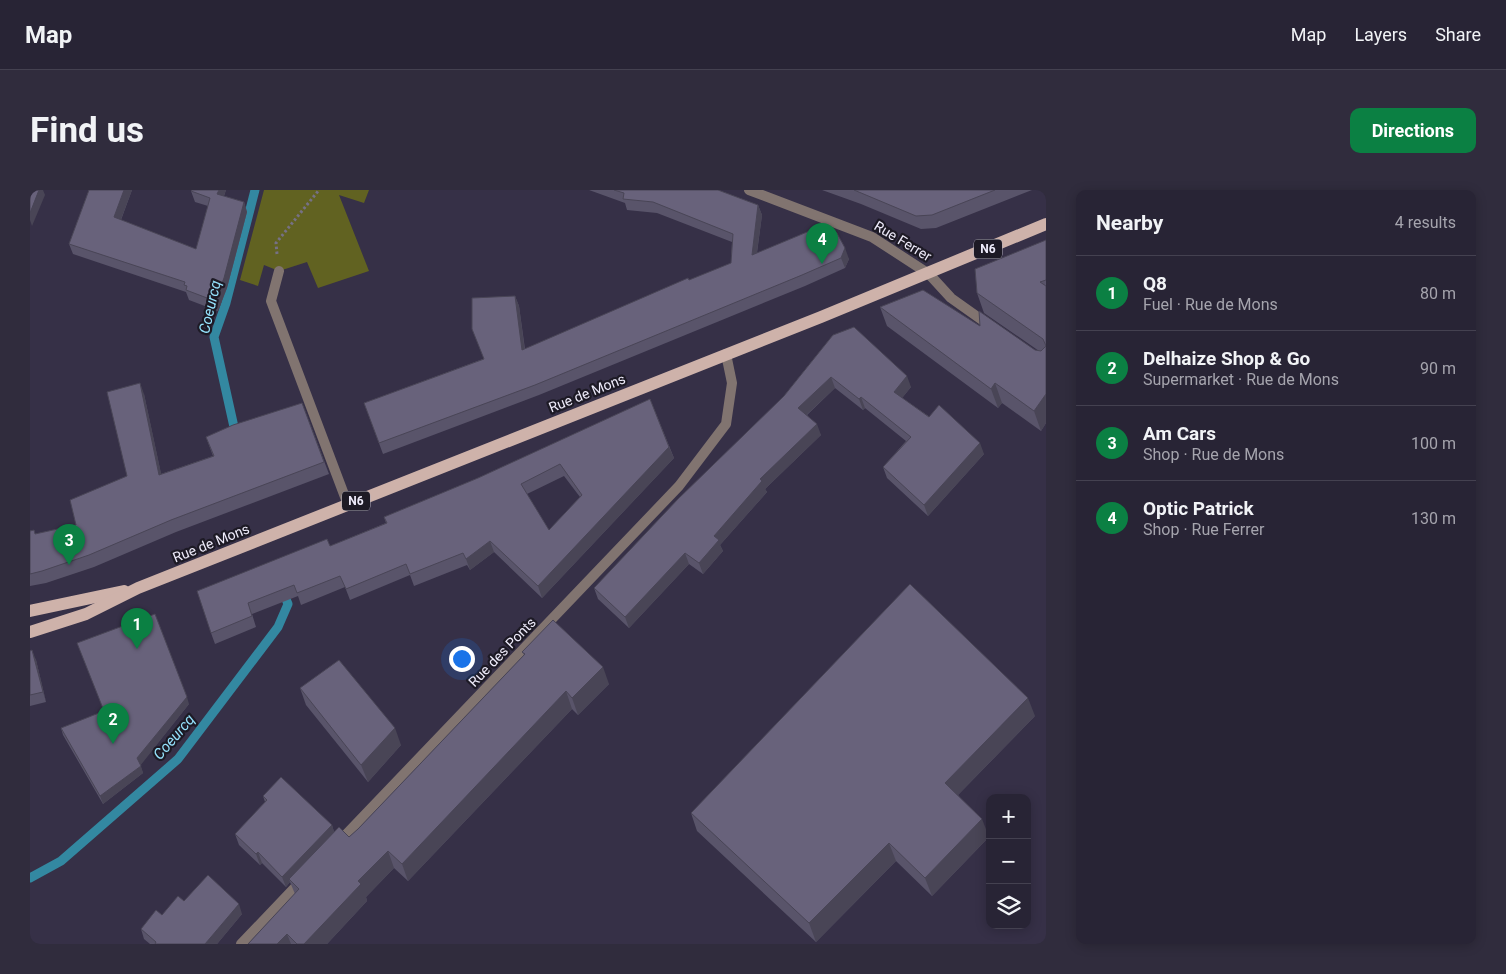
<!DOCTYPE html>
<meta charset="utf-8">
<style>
body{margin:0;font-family:Roboto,sans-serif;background:#302c3d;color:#f1f3f6}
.controls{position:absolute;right:15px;bottom:15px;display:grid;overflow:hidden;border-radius:10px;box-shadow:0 2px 12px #0003}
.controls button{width:45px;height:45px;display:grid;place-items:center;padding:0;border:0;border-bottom:1px solid #444150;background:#282435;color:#f1f3f6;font:25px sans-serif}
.you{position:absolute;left:431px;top:468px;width:18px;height:18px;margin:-12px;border:4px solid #fff;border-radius:50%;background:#1a73e8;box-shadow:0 0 0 8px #1a73e833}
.badge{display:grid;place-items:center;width:32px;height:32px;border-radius:50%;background:#0b8043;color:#fff;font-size:16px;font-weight:700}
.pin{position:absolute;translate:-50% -41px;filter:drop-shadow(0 1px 2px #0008)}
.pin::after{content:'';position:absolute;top:26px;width:18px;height:15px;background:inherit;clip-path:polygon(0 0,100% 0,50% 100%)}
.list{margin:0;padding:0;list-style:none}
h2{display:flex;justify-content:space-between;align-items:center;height:65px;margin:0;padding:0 20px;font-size:21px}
h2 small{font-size:16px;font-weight:400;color:#a5a4ad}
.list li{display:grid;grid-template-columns:32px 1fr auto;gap:15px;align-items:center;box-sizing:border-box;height:75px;padding:0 20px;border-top:1px solid #444150}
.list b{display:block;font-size:19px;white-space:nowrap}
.list p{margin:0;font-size:16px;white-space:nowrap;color:#a5a4ad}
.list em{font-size:16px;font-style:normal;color:#a5a4ad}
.icon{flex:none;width:28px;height:28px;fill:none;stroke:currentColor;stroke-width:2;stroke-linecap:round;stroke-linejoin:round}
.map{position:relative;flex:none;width:1016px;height:754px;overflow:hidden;border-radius:10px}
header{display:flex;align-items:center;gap:30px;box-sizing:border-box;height:70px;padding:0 25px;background:#282435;border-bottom:1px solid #444150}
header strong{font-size:24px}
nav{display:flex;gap:28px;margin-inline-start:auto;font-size:18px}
.intro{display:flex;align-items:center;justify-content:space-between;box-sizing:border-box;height:120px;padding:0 30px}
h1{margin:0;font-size:35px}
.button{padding:12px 22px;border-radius:10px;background:#0b8043;color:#fff;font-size:18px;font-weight:700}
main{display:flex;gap:30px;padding:0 30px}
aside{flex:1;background:#282435;border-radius:10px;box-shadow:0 2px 12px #0003}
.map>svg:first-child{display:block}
.green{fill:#616221}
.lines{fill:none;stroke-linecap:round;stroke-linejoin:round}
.stream{stroke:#3388a1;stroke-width:9}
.path{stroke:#767185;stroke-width:3;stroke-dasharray:2.5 2.5;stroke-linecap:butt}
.lane{stroke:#817470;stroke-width:10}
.street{stroke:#817470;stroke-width:10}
.primary{stroke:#ceb2aa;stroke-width:12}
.wall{fill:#59546a;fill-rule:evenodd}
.shaded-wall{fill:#494556}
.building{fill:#68627b;stroke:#494556;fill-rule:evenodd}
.labels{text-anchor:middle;stroke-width:4.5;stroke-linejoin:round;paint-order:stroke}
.shield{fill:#1d1a25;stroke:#afacba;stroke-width:1}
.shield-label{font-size:12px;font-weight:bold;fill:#eeebfa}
.street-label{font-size:14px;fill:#eeebfa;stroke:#1d1a25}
.water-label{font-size:15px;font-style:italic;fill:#95e2fc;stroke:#1d1a25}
</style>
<header>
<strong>Map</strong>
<nav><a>Map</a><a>Layers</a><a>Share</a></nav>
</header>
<div class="intro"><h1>Find us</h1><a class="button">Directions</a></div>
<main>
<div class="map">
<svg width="1016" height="754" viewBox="0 0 1016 754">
<rect width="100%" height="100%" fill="#363047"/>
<polygon class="green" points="234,0 339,0 334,13 309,5 339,81 288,98 277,72 249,81 234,75 228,96 210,90"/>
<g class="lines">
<g class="stream">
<polyline points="206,246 184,147 196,113 225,0"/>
<polyline points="0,688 31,671 148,569 248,437 258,414 253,402"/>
</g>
<polyline class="path" points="247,64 246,53 289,0"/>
<polyline class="lane" points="249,81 241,111 318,315"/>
<g class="street">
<polyline points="719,0 842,47 899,84 921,108 959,135"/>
<polyline points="307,654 649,296 696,234 702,193 696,164"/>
<polyline points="211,754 273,689"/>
</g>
<g class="primary">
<polyline points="0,421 94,401"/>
<polyline points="0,442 56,424 108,398 791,127 1016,34"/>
</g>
</g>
<g class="wall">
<polygon points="59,0 102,0 91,30 166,59 178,16 165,12 161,1 162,0 196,0 194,6 214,12 217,22 197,98 188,121 159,110 156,102 43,64 39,54"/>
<polygon points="559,0 688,0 728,15 732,25 727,63 789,37 819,69 815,78 775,96 509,205 353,264 334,213 453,169 485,106 489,116 495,159 701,73 702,52 627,23 597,20 595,13"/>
<polygon points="792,0 1002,0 906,38 891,39 831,14"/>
<polygon points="1016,50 1016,233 1011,241 972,213 968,218 857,136 850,117 950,136 1005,160 1009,161 954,123 947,103"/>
<polygon points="803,145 881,197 872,208 954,264 898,326 857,288 853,277 876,251 835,218 833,220 805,198 777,225 791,245 735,299 737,302 690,355 693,361 673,384 659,374 599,438 568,409 564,398 754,206"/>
<polygon points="114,204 131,284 183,266 176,247 272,213 299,284 146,342 64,377 16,393 0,396 0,341 4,340 5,344 46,335 97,286"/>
<path d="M620,209l24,59 -132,140 -48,-46 -24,18 -3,-5 -53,21 -4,-11 -60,25 -5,-13 -44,18 -3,-9 -46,18 4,13 -41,17 -4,-11 116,-94 3,7 56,-23 -2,-6 94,-39zM534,286l16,21 -31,33 -22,-36z"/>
<polygon points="0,461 6,470 16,512 0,516"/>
<polygon points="492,462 579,494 548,525 542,519 378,691 364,678 336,707 337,711 297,754 218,754 265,704 260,692 256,697 232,673 230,675 209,655 205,644 235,612 233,606 302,635 304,642 319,647 328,639 494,465"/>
<polygon points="270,498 371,555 338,592 276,515"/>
<polygon points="159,514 110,575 113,583 73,614 33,545 31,538"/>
<polygon points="1005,526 928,605 959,647 902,706 866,671 786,752 667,641 661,623"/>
<polygon points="154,711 212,724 187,754 120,754 114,749 111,739"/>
</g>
<g class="shaded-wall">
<polygon points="9,0 13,0 15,5 2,36 0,30 0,23"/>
<polygon points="94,0 102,0 88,37 84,27"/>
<polygon points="189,0 196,0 191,14 187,4"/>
<polygon points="214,12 217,22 197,98 188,121 185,111"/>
<polygon points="728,15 732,25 725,76 722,65"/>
<polygon points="815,58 819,69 815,78 811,68"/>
<polygon points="485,106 489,116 496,170 492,160"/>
<polygon points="877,186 881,197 868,213 864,202"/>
<polygon points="801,187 805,198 772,229 768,218"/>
<polygon points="110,193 114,204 134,297 129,285"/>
<polygon points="965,193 972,213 968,218 961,199"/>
<polygon points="1016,204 1016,233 1011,241 1004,221"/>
<polygon points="831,207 835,218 833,220 829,209"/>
<polygon points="787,234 791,245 735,299 737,302 690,355 693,361 673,384 669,373 684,346 730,289"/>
<polygon points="950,253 954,264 898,326 894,315"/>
<polygon points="639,257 644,268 512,408 508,396"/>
<polygon points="460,351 464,362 440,380 436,369"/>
<polygon points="655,363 659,374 599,438 595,427"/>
<polygon points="2,460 6,470 16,512 13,502"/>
<polygon points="573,477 579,494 548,525 542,508"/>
<polygon points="536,501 542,519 378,691 372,674"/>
<polygon points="157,507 159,514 110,576 107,568"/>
<polygon points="998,508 1005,526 922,611 915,593"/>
<polygon points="365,538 371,555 338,592 331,575"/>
<polygon points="111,576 113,583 73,614 70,606"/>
<polygon points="952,629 959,647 902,706 895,688"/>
<polygon points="302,635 305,645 259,689 260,692 256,697 252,687"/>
<polygon points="859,653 866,671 786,752 779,733"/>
<polygon points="358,661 364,678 336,707 337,711 297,754 274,754 328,691"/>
<polygon points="228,662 232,673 230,675 226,664"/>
<polygon points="209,714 212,724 187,754 175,754"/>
<polygon points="257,744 261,754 247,754"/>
</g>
<g class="building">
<polygon points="0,0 9,0 0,23"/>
<polygon points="59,0 94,0 84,27 166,59 180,8 161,1 162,0 189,0 187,4 214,12 194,88 185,111 156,100 157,96 154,95 155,92 39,54"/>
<polygon points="584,0 688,0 728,15 722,65 789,37 807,43 815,58 811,68 772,85 505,195 349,253 334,213 454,169 442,139 442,108 485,106 492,160 658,88 659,90 701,73 703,44 623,12 593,9 594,3"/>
<polygon points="824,0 965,0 902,25 886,26"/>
<polygon points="1016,50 1016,90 1010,92 1016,96 1016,204 1004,221 965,193 961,199 850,117 893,100 950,136 949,121 1005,160 1011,161 1016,156 1013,149 947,103 945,79"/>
<polygon points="824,137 877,186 864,202 899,227 909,215 950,253 894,315 853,277 881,247 831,207 829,209 801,187 768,218 787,234 730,289 732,291 684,346 689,350 669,373 655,363 595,427 564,398 648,309 754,206 803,145"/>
<polygon points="110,193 129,285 184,266 176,247 203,235 272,213 294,272 141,330 59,365 12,381 0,384 0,341 4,340 5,344 46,335 40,310 97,286 77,202"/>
<path d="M620,209l19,48 -131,139 -48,-45 -24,18 -3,-6 -53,21 -4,-10 -60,25 -6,-13 -43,17 -3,-8 -46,18 4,13 -41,17 -14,-42 130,-52 3,7 57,-23 -3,-6 94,-39zM530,274l22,31 -33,35 -28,-46z"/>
<polygon points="880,394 998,508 915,593 952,629 895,688 859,653 779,733 661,623"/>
<polygon points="125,424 157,507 107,568 111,576 70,606 31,538 74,521 47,453"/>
<polygon points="523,430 573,477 542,508 536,501 372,674 358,661 328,691 331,694 274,754 267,754 257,744 247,754 218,754 269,699 259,689 309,637 319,647 328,639 495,464 492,462"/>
<polygon points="2,460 13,502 0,505 0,461"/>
<polygon points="309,470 365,538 331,575 270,498"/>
<polygon points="251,587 302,635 252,687 228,662 226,664 205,644 237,610 233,606"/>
<polygon points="178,685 209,714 175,754 125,754 126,752 111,739 126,720 132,725 148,706 154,711"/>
</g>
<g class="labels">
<g class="shield">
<rect x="944" y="49.5" width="28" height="19" rx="4"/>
<rect x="312" y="301.5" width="28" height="19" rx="4"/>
</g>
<g class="shield-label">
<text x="958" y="63">N6</text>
<text x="326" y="315">N6</text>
</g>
<g class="street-label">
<text transform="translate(873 51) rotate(31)" y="5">Rue Ferrer</text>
<text transform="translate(557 203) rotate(-22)" y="5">Rue de Mons</text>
<text transform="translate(181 353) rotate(-22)" y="5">Rue de Mons</text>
<text transform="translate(472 462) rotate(-46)" y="5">Rue des Ponts</text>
</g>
<g class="water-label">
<text transform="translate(180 117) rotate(-77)" y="5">Coeurcq</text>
<text transform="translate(144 547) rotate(-49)" y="5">Coeurcq</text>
</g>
</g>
</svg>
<div class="controls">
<button>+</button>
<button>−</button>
<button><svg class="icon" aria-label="layers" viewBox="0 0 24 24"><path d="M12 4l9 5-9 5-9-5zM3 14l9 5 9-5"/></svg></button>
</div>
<div class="you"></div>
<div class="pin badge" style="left:107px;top:459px">1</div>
<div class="pin badge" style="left:83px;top:554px">2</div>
<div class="pin badge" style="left:39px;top:375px">3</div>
<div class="pin badge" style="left:792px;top:74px">4</div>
</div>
<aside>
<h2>Nearby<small>4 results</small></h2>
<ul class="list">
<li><span class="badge">1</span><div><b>Q8</b><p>Fuel · Rue de Mons</p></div><em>80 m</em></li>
<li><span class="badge">2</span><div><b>Delhaize Shop &amp; Go</b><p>Supermarket · Rue de Mons</p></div><em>90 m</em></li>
<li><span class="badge">3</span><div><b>Am Cars</b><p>Shop · Rue de Mons</p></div><em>100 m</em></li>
<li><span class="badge">4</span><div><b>Optic Patrick</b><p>Shop · Rue Ferrer</p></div><em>130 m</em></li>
</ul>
</aside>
</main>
